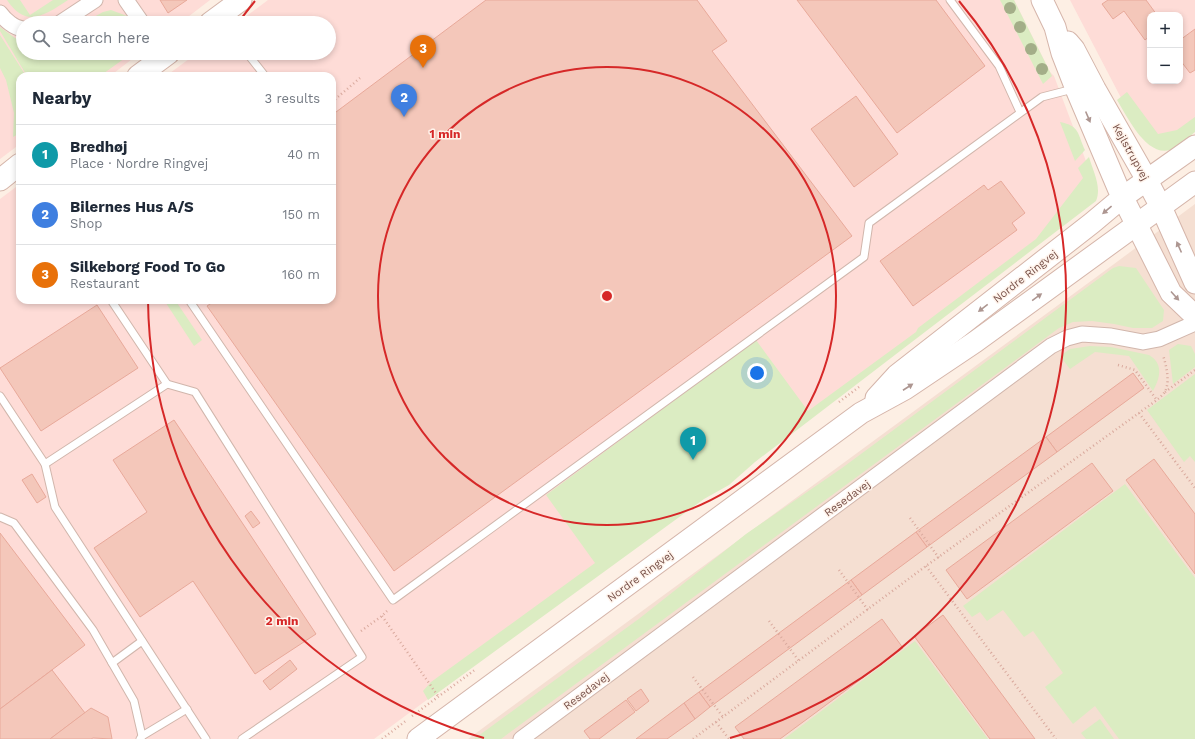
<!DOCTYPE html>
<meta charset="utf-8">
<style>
body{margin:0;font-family:"Work Sans",sans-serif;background:#f6f6f7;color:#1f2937}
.controls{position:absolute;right:12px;top:12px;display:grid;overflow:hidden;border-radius:8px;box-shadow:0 2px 6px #0003}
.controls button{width:36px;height:36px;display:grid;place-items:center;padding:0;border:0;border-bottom:1px solid #e0e1e3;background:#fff;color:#1f2937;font:20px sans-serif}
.you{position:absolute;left:757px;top:373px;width:14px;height:14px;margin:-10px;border:3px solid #fff;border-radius:50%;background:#1a73e8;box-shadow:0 0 0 6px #1a73e833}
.badge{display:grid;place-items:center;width:26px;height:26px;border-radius:50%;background:#d93025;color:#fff;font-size:13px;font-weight:700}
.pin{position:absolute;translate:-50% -33px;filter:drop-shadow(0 1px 2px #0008)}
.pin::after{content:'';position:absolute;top:21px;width:14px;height:12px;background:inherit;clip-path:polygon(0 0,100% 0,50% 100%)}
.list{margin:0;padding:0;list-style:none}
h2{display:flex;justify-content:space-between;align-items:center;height:52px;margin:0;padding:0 16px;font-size:17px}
h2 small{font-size:13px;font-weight:400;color:#747a83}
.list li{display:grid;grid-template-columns:26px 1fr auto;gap:12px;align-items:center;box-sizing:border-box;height:60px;padding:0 16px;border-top:1px solid #e0e1e3}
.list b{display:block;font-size:15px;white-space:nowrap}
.list p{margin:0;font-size:13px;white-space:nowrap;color:#747a83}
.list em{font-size:13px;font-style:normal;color:#747a83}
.icon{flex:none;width:22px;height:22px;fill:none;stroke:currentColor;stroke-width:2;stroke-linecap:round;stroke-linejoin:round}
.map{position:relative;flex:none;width:1195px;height:739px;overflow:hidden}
.search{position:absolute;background:#fff;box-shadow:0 2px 6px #0003;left:16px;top:16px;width:320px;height:44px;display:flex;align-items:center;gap:10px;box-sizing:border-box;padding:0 14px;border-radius:22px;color:#747a83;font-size:15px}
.panel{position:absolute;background:#fff;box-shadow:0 2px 6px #0003;left:16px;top:72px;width:320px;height:232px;border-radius:12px}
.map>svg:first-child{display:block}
.residential{fill:#f5dfd2}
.commercial{fill:#fedcd7;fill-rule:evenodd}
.green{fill:#dbecc2}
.building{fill:#f4c7ba;stroke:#e8a99a}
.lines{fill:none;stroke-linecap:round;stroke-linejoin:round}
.lane-casing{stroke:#d1b6ac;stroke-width:9}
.street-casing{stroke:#d1b6ac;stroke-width:17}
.secondary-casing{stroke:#d5b5aa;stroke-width:23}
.path{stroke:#d9a99d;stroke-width:2.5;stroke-dasharray:1 3;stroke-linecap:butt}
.lane{stroke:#fff;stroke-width:7}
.street{stroke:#fff;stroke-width:15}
.secondary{stroke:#fff;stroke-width:21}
.tree{fill:#a3ae88}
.oneway{fill:#ad9691}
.ring{fill:none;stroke:#d62828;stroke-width:2}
.labels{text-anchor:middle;stroke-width:3;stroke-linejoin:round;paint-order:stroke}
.street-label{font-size:11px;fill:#775048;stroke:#fff4ec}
.centre{fill:#d62828;stroke:#fff4ec;stroke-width:2}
.ring-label{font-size:12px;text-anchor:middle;font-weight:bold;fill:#d62828;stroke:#fff4ec;stroke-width:3;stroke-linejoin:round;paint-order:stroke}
</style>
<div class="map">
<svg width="1195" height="739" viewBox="0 0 1195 739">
<rect width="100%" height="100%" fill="#fdefe4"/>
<polygon class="residential" points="1195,204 1195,739 468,739 1110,267"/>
<g class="commercial">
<polygon points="0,0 210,0 180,23 23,23 23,53 140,53 110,76 20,76 20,144 0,159"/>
<polygon points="268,0 1014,0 1050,72 1054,76 1095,185 1095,199 474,665 374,739 0,739 0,199 20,184 20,300 332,300 332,76 166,76 197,53 329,53 329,23 237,23"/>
<path d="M1070,0h125v129l-23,17 -41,-29zM1150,15h30v66h-30z"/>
</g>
<g class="green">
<path d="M7,0h13l10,15 23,-15h15c-23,15 -42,29 -61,0z"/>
<polygon points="1000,0 1014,0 1052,76 1043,84"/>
<polygon points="111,10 127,16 131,23 83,23 103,12"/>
<polygon points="0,27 15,38 23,40 23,53 44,53 49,57 54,53 132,53 100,76 27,76 0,31"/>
<polygon points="0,35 26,76 20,76 20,133 13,137 14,113 6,80 0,68"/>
<path d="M1127,92l31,42 19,-4 18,-13v15c-7,6 -17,15 -25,18 -24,7 -43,-34 -53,-50z"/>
<path d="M1060,122c20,4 17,11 25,28l-10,11z"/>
<path d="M1089,157c4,14 13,30 7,44l-341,261 -26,23 -25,14 -276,201 -5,-9 8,-9 164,-119 -49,-68 210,-155 52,71 108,-79 2,-4 118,-89 47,-61 -5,-10z"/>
<polygon points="1119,266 1136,268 1164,310 1163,321 1152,328 1133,328 1114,324 1092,321 1073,322 1059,328 501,739 474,739 640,618 746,534 842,468 1113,268"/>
<polygon points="164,300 175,300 202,340 194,346"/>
<polygon points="1178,344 1191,346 1195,354 1195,367 1173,384 1169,350"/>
<path d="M1090,346l21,1 38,8c15,9 11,23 4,36l-24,-35 -34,-4 -25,17 -10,-13 10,-7z"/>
<polygon points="1195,374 1195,462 1190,456 1184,462 1147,410"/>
<polygon points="1125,484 1195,578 1195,739 1119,739 1095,706 1073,724 1045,687 1063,673 1033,631 1024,637 1003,610 987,621 980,612 972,617 963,606"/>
<polygon points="915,641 988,739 784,739"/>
<polygon points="1100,719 1114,739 1086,739 1081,733"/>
</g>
<g class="building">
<polygon points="160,0 187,0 168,13"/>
<polygon points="486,0 697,0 727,41 712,51 852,236 394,571 207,306 216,300 332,300 332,115"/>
<polygon points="797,0 936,0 985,66 897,133"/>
<polygon points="1108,0 1146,0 1157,15 1150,15 1150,36 1145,40 1124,11 1113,19 1102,4"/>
<polygon points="1195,29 1195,70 1190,73 1180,60 1180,40"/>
<polygon points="856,96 898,154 854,187 811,129"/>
<polygon points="1001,181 1025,213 1012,223 1017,230 913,306 880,261 984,185 988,190"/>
<polygon points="97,305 138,368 41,431 0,368"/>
<polygon points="1133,373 1144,388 1057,452 1046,437"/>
<polygon points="174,420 316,634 255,674 193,581 140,617 94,548 147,512 113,460"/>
<polygon points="1046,437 1057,452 927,547 916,532"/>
<polygon points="1154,459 1195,514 1195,574 1126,480"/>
<polygon points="1092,463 1113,491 967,599 946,570"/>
<polygon points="32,474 46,497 37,503 22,480"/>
<polygon points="251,511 260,523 253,528 245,516"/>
<polygon points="916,532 927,547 862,595 851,580"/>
<polygon points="0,533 85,645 0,709"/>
<polygon points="851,580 862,595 710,707 699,692"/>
<polygon points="943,615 1035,739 990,739 914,636"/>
<polygon points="882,619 903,648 780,739 744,739 735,727"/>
<polygon points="290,660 297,669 270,690 263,681"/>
<polygon points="52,670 85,713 50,739 0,739 0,709"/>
<polygon points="641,689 649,701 636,711 627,699"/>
<polygon points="699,692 710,707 695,719 684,703"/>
<polygon points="626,700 635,712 599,739 590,739 584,731"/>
<polygon points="684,703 695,719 667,739 636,739"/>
<polygon points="91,708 108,717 112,739 93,738 91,739 50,739"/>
</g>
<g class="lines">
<g class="lane-casing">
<g id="lane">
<polyline points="950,0 999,66 1020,112"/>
<polyline points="247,53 265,76"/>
<polyline points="189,300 393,600 864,257 869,223 1042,97 1073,89"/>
<polyline points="167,384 195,392 362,657 242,739"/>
<polyline points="0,396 45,464 167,384 111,300"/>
<polyline points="45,464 55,507 206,739"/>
<polyline points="0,517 14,523 93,630 134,701 142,736 140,739"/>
<polyline points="112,663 142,641"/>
<polyline points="142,736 187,709"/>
</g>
</g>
<g class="street-casing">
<g id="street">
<polyline points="126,0 142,23"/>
<path d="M0,13c5,7 14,15 23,16"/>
<polyline points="60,23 95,0"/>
<polyline points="521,739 1051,346 1067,338 1082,334 1111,336 1143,342 1159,339 1195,323"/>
</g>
</g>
<g class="secondary-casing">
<g id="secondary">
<polyline points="1042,0 1055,27 1062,53 1076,89 1118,188 1171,293 1195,316"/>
<polyline points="210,23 241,0"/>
<polyline points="1068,42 1074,49 1095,89 1143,173 1161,207 1195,283"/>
<polyline points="138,76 169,53"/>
<polyline points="0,180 20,164"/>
<polyline points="876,398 897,375 1092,223 1123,197 1195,146"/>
<polyline points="418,739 861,413 905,389 975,342 1195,182"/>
</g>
</g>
<g class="path">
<polyline points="332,102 360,78"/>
<polyline points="1118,365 1135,370 1156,399"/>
<polyline points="1165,392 1195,370"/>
<polyline points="839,402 859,387"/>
<polyline points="1139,413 1195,488"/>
<polyline points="910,518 939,558"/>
<polyline points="926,566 1056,739"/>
<polyline points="839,570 868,610"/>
<polyline points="382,616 438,696"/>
<polyline points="769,621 799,661"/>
<polyline points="361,631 382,616 387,611"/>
<polyline points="693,677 723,717"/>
<polyline points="412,716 476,669"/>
<polyline points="716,722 729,739"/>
<polyline points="382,739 407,720"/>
<path d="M693,739l233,-173 213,-153c6,-5 21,-14 25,-20 7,-10 2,-28 -1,-38"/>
</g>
<use href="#lane" class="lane"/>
<use href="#street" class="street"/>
<use href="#secondary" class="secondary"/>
</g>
<g class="tree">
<circle cx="1010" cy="8" r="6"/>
<circle cx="1020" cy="27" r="6"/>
<circle cx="1031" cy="49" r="6"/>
<circle cx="1042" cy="69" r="6"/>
</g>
<defs><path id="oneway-solid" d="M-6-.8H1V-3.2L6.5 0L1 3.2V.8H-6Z"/></defs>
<g class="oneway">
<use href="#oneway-solid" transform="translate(1088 117) rotate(67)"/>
<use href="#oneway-solid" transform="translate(1107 210) rotate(140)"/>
<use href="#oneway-solid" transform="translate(1179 247) rotate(-114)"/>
<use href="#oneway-solid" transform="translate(1175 296) rotate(48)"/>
<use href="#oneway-solid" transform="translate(1037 297) rotate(-36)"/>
<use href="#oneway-solid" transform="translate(983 308) rotate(142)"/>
<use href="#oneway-solid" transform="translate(908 387) rotate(-33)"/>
</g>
<g class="ring">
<circle cx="607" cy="296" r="229"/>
<path d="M484 738A459 459 0 0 1 148 300M238 23A459 459 0 0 1 255 1M959 1A459 459 0 0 1 730 738"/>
</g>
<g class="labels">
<g class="street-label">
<text transform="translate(1131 152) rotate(61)" y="4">Kejlstrupvej</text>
<text transform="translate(1025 276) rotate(-38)" y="4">Nordre Ringvej</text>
<text transform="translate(847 498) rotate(-36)" y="4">Resedavej</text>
<text transform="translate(640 576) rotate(-36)" y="4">Nordre Ringvej</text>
<text transform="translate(586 691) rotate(-37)" y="4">Resedavej</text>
</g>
</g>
<circle cx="607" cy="296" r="6" class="centre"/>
<g class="ring-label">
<text x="445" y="138">1 min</text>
<text x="282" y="625">2 min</text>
</g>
</svg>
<div class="controls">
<button>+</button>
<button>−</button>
</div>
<div class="you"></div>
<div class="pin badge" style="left:693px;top:460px;background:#0f9aa8">1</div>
<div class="pin badge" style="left:404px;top:117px;background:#3f7fe0">2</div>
<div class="pin badge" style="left:423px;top:68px;background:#e8710a">3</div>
<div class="search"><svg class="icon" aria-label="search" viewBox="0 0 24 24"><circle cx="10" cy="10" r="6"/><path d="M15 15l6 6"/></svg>Search here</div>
<section class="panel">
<h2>Nearby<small>3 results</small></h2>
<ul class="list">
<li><span class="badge" style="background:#0f9aa8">1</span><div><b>Bredhøj</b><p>Place · Nordre Ringvej</p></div><em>40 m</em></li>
<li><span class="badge" style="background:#3f7fe0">2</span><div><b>Bilernes Hus A/S</b><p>Shop</p></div><em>150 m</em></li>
<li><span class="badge" style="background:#e8710a">3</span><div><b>Silkeborg Food To Go</b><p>Restaurant</p></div><em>160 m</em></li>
</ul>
</section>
</div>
